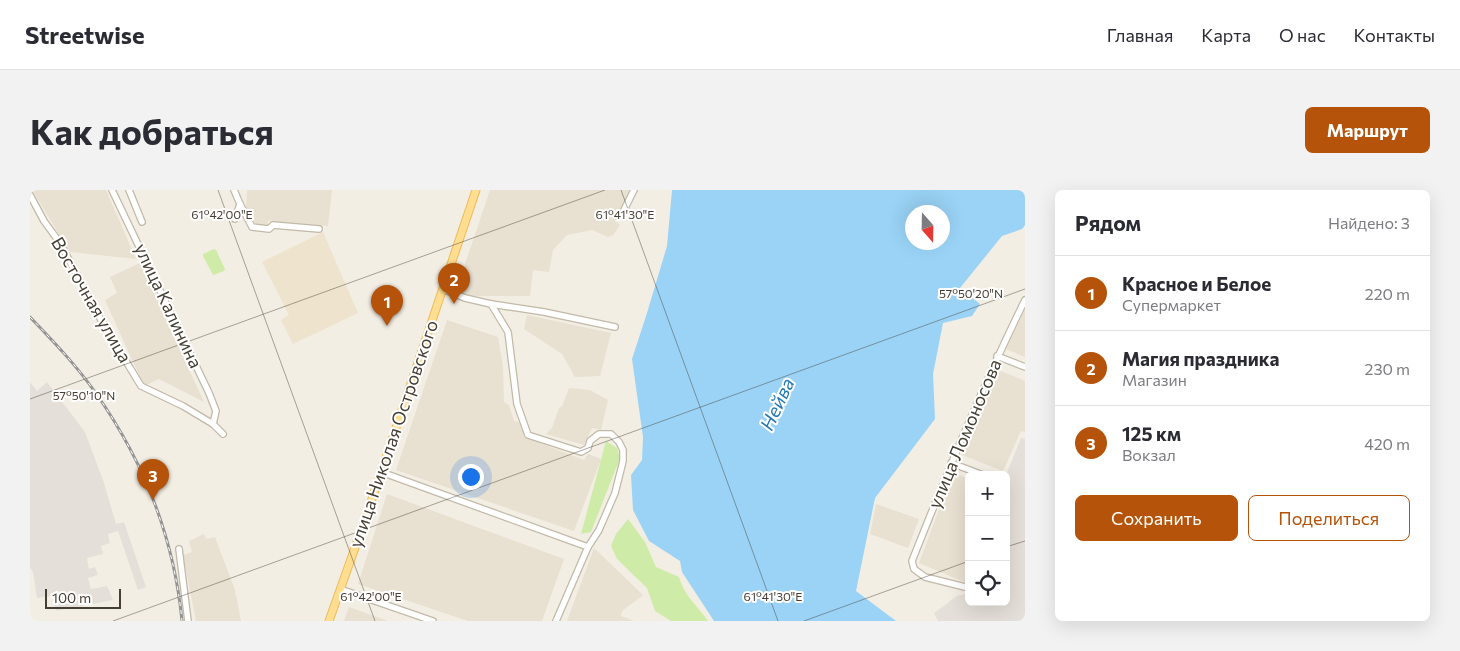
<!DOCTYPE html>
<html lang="ru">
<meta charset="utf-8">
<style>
body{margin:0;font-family:Commissioner,sans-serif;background:#f2f2f3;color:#2b2b33}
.controls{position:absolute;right:15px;bottom:15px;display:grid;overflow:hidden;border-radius:8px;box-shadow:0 5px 20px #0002}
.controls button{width:45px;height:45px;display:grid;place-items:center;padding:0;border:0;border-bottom:1px solid #e1e1e2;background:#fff;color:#2b2b33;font:25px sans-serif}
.compass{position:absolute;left:875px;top:15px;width:45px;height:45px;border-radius:50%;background:#fff;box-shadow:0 5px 20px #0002;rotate:160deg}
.scale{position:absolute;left:15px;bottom:12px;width:76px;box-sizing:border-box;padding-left:5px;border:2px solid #463e33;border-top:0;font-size:14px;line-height:18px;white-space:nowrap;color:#463e33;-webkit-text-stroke:4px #fff;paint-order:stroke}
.you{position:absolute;left:440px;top:286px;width:18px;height:18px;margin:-12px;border:4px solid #fff;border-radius:50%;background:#1a73e8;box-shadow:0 0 0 8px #1a73e833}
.badge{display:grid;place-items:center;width:32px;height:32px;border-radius:50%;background:#b45309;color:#fff;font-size:16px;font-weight:700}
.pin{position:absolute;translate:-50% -41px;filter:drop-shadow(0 1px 2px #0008)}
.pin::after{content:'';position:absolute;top:26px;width:18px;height:15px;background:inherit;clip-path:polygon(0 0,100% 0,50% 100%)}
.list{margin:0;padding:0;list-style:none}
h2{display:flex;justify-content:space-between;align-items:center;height:65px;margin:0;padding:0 20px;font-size:21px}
h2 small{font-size:16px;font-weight:400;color:#7c7c81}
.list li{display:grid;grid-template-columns:32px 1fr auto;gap:15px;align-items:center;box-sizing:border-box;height:75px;padding:0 20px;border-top:1px solid #e1e1e2}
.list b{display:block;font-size:19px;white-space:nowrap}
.list p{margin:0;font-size:16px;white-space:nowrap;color:#7c7c81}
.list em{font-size:16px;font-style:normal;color:#7c7c81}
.actions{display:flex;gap:10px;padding:15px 20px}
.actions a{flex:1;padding:11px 0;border:1px solid #b45309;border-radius:8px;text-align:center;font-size:18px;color:#b45309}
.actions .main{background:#b45309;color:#fff}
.icon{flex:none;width:28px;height:28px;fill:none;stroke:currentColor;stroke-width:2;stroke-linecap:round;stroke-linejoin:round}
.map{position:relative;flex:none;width:995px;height:431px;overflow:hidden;border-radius:8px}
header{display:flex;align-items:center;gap:30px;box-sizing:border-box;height:70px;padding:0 25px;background:#fff;border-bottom:1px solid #e1e1e2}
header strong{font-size:24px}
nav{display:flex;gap:28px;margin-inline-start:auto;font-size:18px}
.intro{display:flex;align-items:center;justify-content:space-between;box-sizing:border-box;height:120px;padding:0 30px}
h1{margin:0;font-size:35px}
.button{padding:12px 22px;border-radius:8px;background:#b45309;color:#fff;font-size:18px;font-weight:700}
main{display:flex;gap:30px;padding:0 30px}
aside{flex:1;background:#fff;border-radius:8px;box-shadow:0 5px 20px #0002}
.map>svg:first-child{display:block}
.residential{fill:#e8e0d1}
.industrial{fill:#e5dfd9}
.education{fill:#eee3cc}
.green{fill:#cfeba8}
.water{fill:#9ad3f6;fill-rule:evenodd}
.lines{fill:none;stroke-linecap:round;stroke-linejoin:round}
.minor-casing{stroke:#c2b9a8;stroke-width:8}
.major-casing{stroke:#edbc58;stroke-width:9}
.minor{stroke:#fff;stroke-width:5.5}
.major{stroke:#ffdd91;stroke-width:7}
.rail-casing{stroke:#949494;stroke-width:3}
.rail{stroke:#fff;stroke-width:1;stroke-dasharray:4;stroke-linecap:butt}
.ticks{fill:none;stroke:#463e33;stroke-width:1;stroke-opacity:0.45}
.labels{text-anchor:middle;stroke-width:4;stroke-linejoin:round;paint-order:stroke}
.street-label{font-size:18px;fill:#463e33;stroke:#fff}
.water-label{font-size:19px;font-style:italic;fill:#2379b2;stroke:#fff}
.ticks-label{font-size:12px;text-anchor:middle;fill:#463e33;stroke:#fff;stroke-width:4;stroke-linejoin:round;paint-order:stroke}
</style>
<header>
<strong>Streetwise</strong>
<nav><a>Главная</a><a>Карта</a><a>О нас</a><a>Контакты</a></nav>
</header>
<div class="intro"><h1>Как добраться</h1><a class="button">Маршрут</a></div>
<main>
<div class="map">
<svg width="995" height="431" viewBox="0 0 995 431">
<rect width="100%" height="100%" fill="#f3eee3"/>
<g class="residential">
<polygon points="2,0 76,0 106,69 40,62"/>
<polygon points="217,0 302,0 298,36 238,31 237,37 226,35 216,18"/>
<polygon points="460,0 599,0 585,31 590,35 583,45 578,47 562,40 537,45 523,60 519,82 503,80 500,106 434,106 429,100 429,92"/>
<polygon points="110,73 174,212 129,189 114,196 75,110 87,103 80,87"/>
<polygon points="995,120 995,167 976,159"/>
<polygon points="497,125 581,143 570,186 545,187 532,164 494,139"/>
<polygon points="417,130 468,147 473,176 474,212 479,215 484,231 489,232 495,244 494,247 554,270 558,264 571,269 544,341 366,280"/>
<polygon points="966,179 995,191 995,242 991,241 973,281 932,265"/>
<polygon points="539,198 560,200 578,210 571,240 562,238 554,255 516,244 522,238 529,218 532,216"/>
<polygon points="923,282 939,289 939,394 889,373"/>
<polygon points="357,304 534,369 512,431 438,431 328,394"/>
<polygon points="846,314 889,329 878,358 840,344"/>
<polygon points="174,344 176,349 185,347 205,400 211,431 166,431 153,365 162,362 159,351"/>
<polygon points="564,358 613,405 592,421 591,426 604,431 537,431"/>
<polygon points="319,417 358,431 314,431"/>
</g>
<g class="industrial">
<polygon points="0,192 7,201 17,192 55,242 74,293 86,334 94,332 116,397 108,400 88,341 78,344 80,353 71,356 73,364 57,368 59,379 65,377 68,385 58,388 61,399 77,396 83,410 26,421 22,406 7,408 3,382 0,378"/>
<polygon points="991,248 995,249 995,431 908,431 904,423 927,406 939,403 939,412 976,412 976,285"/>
</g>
<polygon class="education" points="293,42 328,123 263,154 251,130 259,125 232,72"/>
<g class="green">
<polygon points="184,59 186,60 195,79 194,81 183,85 173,66 173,64"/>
<polygon points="576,251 587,258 590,268 561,342 551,344"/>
<path d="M598,329l17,23 11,25 23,10c6,20 18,28 29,44h-37l-16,-10 -8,-23 -30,-29 -6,-13 5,-12z"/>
</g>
<path class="water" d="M642,0h353v35l-3,4 -20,7 -42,52 20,16 -8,12 -29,7 -10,51 2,45 -60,79 -19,93 40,30h-182l-32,-49 -2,-11 -31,-20 -16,-31 -2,-35 11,-15 1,-23 -11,-78 15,-46 20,-67zM882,22h30v30h-30z"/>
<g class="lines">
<g class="minor-casing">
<g id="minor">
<polyline points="82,0 179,203 186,221 183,234"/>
<polyline points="99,0 112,32"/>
<polyline points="204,0 210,14 205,29"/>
<polyline points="0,5 14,31 30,53 71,130 111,196 153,216 183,234 193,244"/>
<polyline points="210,14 222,37 239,39 243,35 289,39"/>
<polyline points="592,24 604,0"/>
<polyline points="413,99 435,108 461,114 514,122 585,137"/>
<polyline points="461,114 478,142 487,214 498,245 551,262 558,258 560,251 569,244 581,244 589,252 593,260 593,271 585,303 569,340 558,357 526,431"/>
<polyline points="967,166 995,177"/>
<polyline points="921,273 953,285"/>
<polyline points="351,282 558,357"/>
<polyline points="149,359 158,431"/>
<path d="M939,398l-44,-11 -11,-8 -2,-8c35,-88 71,-176 113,-261"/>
<polyline points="310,399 403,431"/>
</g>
</g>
<g class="major-casing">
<polyline id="major" points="299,431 337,324 446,0"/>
</g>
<use href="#minor" class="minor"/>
<use href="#major" class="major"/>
<g class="rail-casing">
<path id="rail" d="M0,127c23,24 46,48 65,75 48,68 79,146 87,229"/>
</g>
<use href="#rail" class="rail"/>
</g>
<path class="ticks" d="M188,0l157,431M591,0l157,431M993,0l2,4M0,209l575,-209M976,357l19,-6M83,431l912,-332M774,431l165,-60"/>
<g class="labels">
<g class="street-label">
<text transform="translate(61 110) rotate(60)" y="6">Восточная улица</text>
<text transform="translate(138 116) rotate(65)" y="6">улица Калинина</text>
<text transform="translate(364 244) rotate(-71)" y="6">улица Николая Островского</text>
<text transform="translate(935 244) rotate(-67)" y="6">улица Ломоносова</text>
</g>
<g class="water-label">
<text transform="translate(747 214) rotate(-65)" y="7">Нейва</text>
</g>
</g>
<g class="ticks-label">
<text x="192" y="29">61°42'00"E</text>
<text x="595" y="29">61°41'30"E</text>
<text x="941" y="108">57°50'20"N</text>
<text x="54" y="210">57°50'10"N</text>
<text x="341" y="411">61°42'00"E</text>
<text x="743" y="411">61°41'30"E</text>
</g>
</svg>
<div class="controls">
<button>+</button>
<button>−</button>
<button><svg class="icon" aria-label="locate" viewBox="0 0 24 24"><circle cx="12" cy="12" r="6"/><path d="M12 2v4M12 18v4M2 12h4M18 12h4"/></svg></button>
</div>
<svg class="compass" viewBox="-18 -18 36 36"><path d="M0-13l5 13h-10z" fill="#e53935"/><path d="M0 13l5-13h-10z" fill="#7c7c81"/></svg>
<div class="scale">100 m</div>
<div class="you"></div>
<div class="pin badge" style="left:357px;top:136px">1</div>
<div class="pin badge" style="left:424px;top:114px">2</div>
<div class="pin badge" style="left:123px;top:310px">3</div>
</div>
<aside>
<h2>Рядом<small>Найдено: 3</small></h2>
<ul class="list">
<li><span class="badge">1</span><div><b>Красное и Белое</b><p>Супермаркет</p></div><em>220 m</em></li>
<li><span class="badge">2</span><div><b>Магия праздника</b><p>Магазин</p></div><em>230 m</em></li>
<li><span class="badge">3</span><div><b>125 км</b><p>Вокзал</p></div><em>420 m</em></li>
</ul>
<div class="actions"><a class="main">Сохранить</a><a>Поделиться</a></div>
</aside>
</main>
